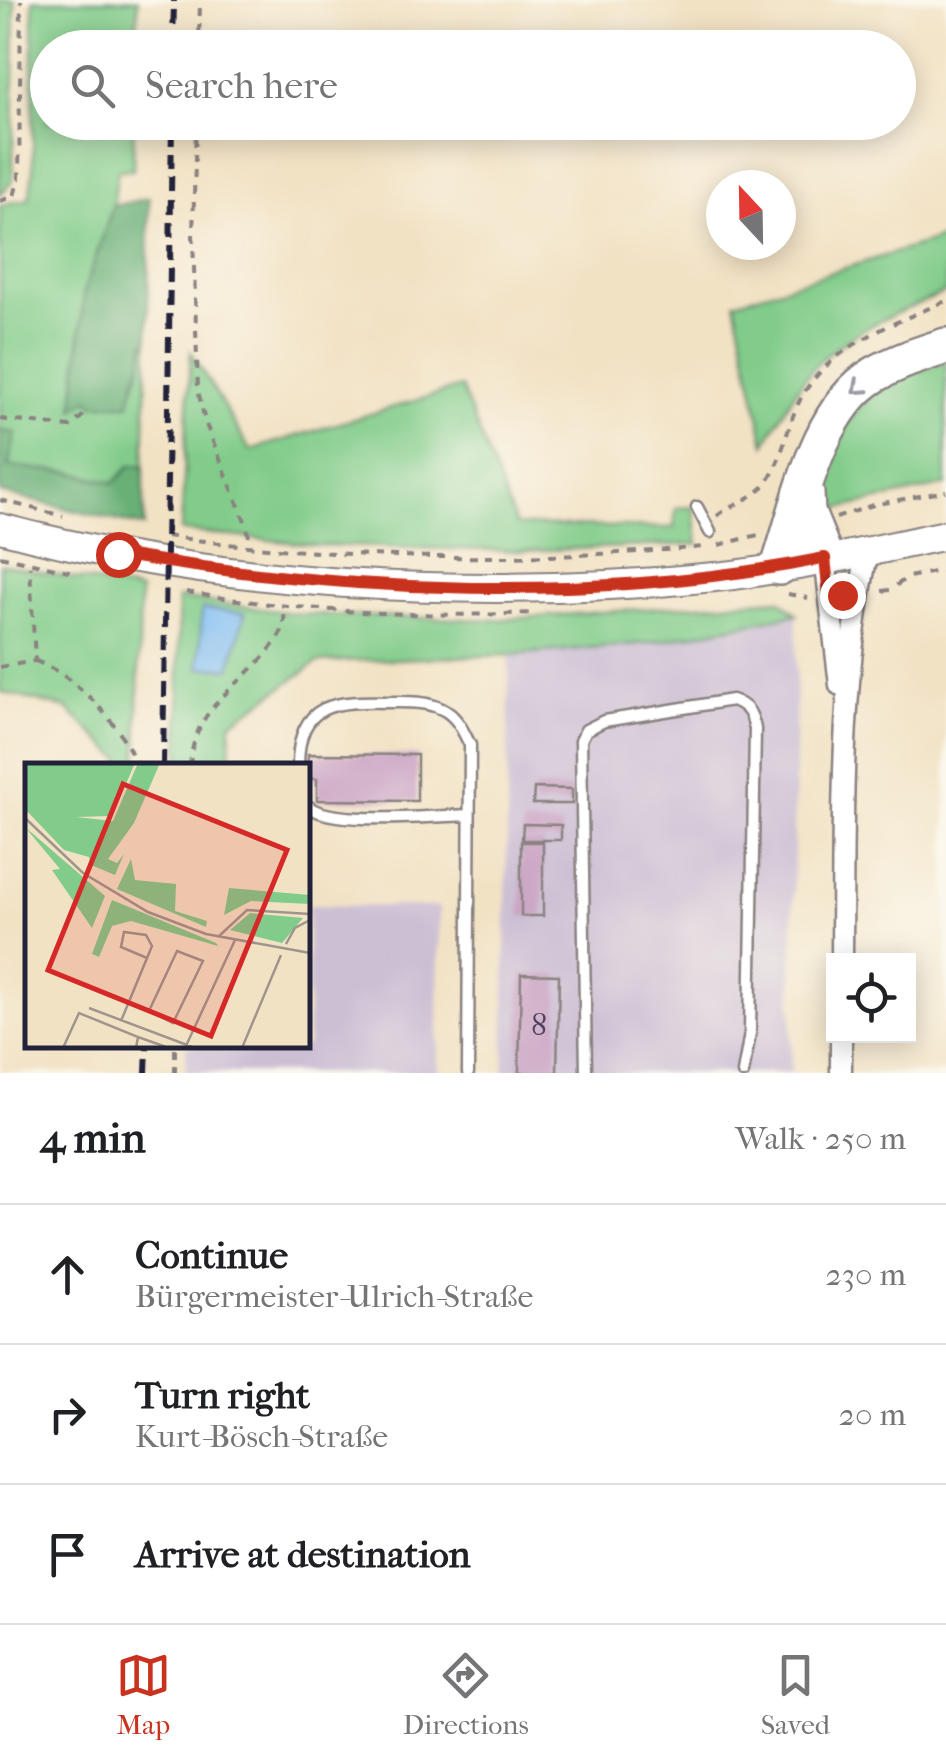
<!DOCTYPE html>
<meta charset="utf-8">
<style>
body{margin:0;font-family:"IM FELL French Canon",serif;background:#f6f6f6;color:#202124}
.controls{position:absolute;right:30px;bottom:30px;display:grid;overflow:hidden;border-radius:0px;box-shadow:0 5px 25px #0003}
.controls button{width:90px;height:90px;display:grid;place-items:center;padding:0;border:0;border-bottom:2px solid #e0e0e0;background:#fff;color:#202124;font:50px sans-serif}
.compass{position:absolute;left:706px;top:170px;width:90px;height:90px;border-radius:50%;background:#fff;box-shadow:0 5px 25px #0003;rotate:338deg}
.stop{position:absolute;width:30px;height:30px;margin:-22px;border:8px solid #c8321e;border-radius:50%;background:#fff}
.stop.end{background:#c8321e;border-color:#fff;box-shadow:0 2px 10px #0008}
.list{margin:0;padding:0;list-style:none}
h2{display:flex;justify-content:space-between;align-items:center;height:130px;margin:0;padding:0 40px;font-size:42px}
h2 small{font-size:32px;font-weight:400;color:#757577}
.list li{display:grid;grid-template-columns:65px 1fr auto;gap:30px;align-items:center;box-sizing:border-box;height:140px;padding:0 40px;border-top:2px solid #e0e0e0}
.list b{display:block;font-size:38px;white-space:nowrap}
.list p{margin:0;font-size:32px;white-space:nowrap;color:#757577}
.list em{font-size:32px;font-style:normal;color:#757577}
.icon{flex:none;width:55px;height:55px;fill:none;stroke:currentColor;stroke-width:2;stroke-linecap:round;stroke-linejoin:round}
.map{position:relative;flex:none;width:946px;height:1073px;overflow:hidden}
.search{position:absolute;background:#fff;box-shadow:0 5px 25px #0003;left:30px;right:30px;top:30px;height:110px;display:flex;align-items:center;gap:25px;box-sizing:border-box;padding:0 35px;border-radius:55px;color:#757577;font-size:38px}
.sheet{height:550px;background:#fff}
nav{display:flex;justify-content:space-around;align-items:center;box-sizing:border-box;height:140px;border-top:2px solid #e0e0e0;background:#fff;font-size:28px;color:#757577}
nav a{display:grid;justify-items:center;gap:5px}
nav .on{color:#c8321e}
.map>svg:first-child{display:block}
.industrial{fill:#ccbfd4}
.green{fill:#81cc8a;stroke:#527762;stroke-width:2.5}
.forest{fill:#68b076;stroke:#456958;stroke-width:2.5}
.water{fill:#7fbdf3;stroke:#507097;stroke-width:2.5}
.building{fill:#cba4c5}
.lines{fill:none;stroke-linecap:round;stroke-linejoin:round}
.lane-casing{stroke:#8a8280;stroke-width:15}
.street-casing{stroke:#8a8280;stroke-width:25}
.secondary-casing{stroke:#8a8280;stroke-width:32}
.highway-casing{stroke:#8a8280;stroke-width:40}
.path{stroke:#8a8280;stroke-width:4;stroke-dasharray:8 8;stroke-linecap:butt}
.lane{stroke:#fff;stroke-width:10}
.street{stroke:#fff;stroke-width:20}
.secondary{stroke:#fff;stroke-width:28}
.highway{stroke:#fff;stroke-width:35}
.rail{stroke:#22223b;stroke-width:6;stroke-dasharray:15 8;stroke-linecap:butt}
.oneway{stroke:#9c9ca7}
.route{stroke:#c8321e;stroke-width:12}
.labels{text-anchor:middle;stroke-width:10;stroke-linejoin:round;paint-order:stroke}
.number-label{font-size:32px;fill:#4c425e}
.inset-road{fill:none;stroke:#9f958d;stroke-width:2.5}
.view{fill:#d62828;fill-opacity:0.15;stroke:#d62828;stroke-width:5}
.inset-edge{fill:none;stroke:#22223b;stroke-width:5}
</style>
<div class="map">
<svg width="946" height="1073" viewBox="0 0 946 1073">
<rect width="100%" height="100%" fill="#fbf7ec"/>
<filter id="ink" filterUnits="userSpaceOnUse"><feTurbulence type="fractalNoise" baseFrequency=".01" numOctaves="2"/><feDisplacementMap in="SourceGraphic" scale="20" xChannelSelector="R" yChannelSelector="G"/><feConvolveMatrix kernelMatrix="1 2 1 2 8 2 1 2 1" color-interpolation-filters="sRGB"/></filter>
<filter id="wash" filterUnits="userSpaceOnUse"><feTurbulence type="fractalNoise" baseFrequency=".0048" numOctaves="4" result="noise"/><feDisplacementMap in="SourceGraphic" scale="40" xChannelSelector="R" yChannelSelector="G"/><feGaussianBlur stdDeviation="2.25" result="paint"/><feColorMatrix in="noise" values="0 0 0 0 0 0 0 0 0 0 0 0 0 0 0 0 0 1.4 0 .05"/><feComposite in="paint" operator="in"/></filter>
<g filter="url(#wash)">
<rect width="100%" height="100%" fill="#f2e2c4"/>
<g class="industrial">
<polygon points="797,614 791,1073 504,1073 509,655 649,643"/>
<polygon points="308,905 439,907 438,1073 186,1073 186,1046 308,1046"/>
</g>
<g class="green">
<polygon points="0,0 15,0 13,180 0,195"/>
<path d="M33,0h105l-2,47 -88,1v74l86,1 -1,47h-15l-5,36 -29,86 -10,116 14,-9 41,5c4,-17 16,-46 15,-62h4l-4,123 -14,1 -16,17 -41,-10 -66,-7 9,-32 -16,-3v-226l29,-6 4,-29z"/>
<path d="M946,237v55c-41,18 -84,33 -118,62 -28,23 -45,59 -63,90l-30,-142z"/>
<polygon points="191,352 250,450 461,387 516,525 674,528 676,508 694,507 698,544 523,551 316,545 181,531"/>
<path d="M946,361v124l-108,24 -14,-2c-3,-48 22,-96 62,-123 17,-11 41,-16 60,-23z"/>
<polygon points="0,564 140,591 137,765 127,765 66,708 0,692"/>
<polygon points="178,598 300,614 494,620 779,599 797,614 648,643 509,655 318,662 231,723 230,765 180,766"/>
</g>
<g class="forest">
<path d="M149,198l-1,144 -4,1c1,16 -11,44 -15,61h-35l-6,-5 -14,10 10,-117 29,-86z"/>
<polygon points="0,431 16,433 8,466 73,473 114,483 130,466 144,465 144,527 0,493"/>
</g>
<polygon class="water" points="202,609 245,613 230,668 199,668"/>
<g id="blocks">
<g class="building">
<polygon points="308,754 417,755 417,801 317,800 317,779 308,778"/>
<polygon points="534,788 572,789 572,804 533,804"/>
<polygon points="523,824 561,825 561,840 522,840"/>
<rect x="521" y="842" width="22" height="74"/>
<polygon points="521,974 559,975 557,1073 519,1073"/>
</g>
</g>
</g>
<g filter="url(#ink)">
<use href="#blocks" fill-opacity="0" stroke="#8a8280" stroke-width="2.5"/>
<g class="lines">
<g class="lane-casing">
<g id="lane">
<polyline points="697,507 710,532"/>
<path d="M298,766c0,-65 38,-65 90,-64 19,0 37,-1 54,7 15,7 21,22 28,36l-2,328"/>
<path d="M308,806c22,20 127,10 161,9"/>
<path d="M586,1073l-5,-333 5,-10 18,-9 128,-21c15,5 20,13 23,29l-5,304 -7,40"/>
</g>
</g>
<g class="street-casing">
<g id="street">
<polyline points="825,557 840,685"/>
<path d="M842,961c1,-138 -3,-275 26,-411"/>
<polyline points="841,1073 841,1036"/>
</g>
</g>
<g class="secondary-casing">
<path id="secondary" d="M0,528c226,60 483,72 715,49 77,-8 155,-26 231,-42"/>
</g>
<g class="highway-casing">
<g id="highway">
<polyline points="806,493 807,513 825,557"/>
<path d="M779,567c20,-59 38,-158 95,-192 22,-13 47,-21 72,-29"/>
</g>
</g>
<g class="path">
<polyline points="199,48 200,0"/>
<polyline points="196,122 193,236 198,390 205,422 247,526 251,548"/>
<polyline points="0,201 14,196 19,179 21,0"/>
<polyline points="0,419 70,427 87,412"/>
<polyline points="0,500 63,516"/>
<path d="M717,516c14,-11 32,-16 45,-28 18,-16 25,-62 36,-84 27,-57 95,-80 148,-103"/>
<polyline points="836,518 873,505 946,491"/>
<path d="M166,536c179,26 359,26 539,11"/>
<polyline points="719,545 758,535"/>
<polyline points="0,556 78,573"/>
<polyline points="882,591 890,590 908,577 946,570"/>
<path d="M186,592c116,20 232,26 349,21"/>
<polyline points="788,594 808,598"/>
<path d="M35,661c39,13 86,63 100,101"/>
<polyline points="0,667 35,661 30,566"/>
<path d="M190,766c4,-58 42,-73 76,-112 6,-7 14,-17 17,-26 2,-7 1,-17 1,-23"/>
<polyline points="175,1073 175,1046"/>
</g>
<use href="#lane" class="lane"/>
<use href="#street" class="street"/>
<use href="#secondary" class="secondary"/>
<use href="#highway" class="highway"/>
<g class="rail">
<polyline points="173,48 174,0"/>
<polyline points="163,766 172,122"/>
<polyline points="146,1073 147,1046"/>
</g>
</g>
<defs><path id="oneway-chevron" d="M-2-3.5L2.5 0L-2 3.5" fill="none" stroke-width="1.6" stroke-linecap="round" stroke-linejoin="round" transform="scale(2.5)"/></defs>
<use class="oneway" href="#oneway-chevron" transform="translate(859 388) rotate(138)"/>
</g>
<g class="lines" filter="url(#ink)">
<path class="route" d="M118,554c228,39 480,50 707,4l4,38 13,-1"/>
</g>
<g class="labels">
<g class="number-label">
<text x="539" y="1035">8</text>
</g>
</g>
<g transform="translate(25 763)">
<rect width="285" height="285" fill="#f2e2c4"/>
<path d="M0,0h110l-23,53 -36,1 37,4 25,-58h22l-26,60 -26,36 9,4 7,-9 -9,21 -24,-10 -2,-8 -25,-7 -39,-41zM0,64l80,69 -13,32 -40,-58 8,-1zM106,96l4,21 41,4 -1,27 32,10 -1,6 -89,-38zM204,125l81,7v9l-59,-3 -27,14zM87,137l104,43 2,3 -87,-25 -19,5 -13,31 -7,-3zM225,150l53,5 -21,25 -52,-13z" fill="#81cc8a"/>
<path class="inset-road" d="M0,55l58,55 65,39 58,22 104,19M193,174l29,-27 63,4M261,181l9,-16 15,-8M152,188l26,10 -30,62 -24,-12zM64,245l106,40M96,258l31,-75 -6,-11 -22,-3 -3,15 26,11M113,274l31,11M38,285l16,-35 59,24 -2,11M160,285l50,-108M217,285l39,-93"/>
<path class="view" d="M98,21l164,66 -76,186 -163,-66z"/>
<rect width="285" height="285" class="inset-edge"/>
</g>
</svg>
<div class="controls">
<button><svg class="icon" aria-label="locate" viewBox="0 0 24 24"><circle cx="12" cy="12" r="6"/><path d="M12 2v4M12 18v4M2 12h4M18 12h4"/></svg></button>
</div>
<svg class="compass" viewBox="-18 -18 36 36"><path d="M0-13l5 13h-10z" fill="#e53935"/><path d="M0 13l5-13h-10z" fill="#757577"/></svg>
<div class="stop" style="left:118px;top:554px"></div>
<div class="stop end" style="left:842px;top:595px"></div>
<div class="search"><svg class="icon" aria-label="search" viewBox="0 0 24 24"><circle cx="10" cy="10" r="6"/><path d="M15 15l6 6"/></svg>Search here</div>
</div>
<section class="sheet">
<h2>4 min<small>Walk · 250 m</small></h2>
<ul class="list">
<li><svg class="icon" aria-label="ahead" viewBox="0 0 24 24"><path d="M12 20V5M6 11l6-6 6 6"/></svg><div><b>Continue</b><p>Bürgermeister-Ulrich-Straße</p></div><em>230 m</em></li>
<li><svg class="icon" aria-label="right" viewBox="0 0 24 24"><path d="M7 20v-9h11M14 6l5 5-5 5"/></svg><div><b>Turn right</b><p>Kurt-Bösch-Straße</p></div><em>20 m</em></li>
<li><svg class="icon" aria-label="arrive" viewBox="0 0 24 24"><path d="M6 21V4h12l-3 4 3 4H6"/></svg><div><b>Arrive at destination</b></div></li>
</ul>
</section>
<nav>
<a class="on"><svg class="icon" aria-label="map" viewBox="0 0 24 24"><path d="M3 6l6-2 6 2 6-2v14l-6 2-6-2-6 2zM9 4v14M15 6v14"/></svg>Map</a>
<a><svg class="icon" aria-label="directions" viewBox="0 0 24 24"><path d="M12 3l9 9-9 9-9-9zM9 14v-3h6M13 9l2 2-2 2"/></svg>Directions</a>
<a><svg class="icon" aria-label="saved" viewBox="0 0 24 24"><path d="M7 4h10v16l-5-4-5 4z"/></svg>Saved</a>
</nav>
